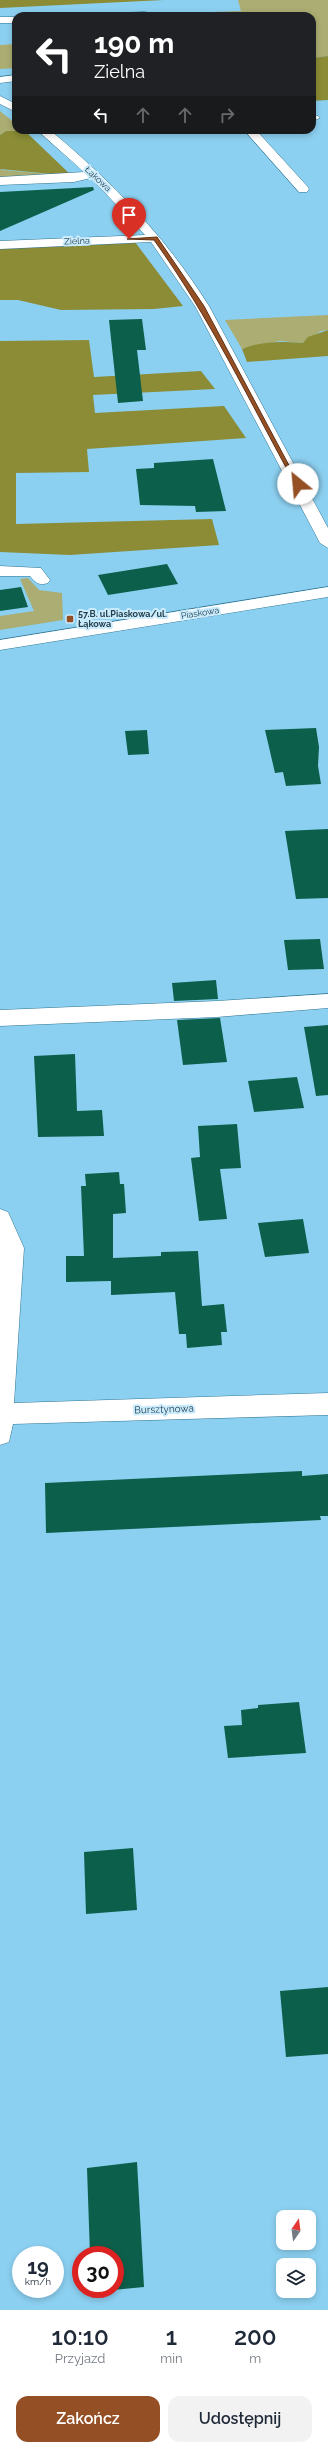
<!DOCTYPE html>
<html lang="pl">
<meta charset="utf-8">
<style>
:root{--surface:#fff;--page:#f2f2f3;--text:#1f2937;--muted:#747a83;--accent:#944f24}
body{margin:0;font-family:Raleway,sans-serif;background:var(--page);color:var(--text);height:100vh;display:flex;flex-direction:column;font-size:15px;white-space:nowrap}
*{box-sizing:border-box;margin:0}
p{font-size:13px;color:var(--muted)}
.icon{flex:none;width:22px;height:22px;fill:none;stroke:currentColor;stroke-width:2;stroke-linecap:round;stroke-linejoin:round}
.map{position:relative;height:2310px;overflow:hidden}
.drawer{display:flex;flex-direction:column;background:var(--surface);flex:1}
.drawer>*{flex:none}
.banner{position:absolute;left:12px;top:12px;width:304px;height:122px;border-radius:12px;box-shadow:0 2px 6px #0003;background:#202124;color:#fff;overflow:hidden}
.needle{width:26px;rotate:14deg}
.controls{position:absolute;left:276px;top:2210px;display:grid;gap:8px}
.controls a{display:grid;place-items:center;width:40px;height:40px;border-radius:8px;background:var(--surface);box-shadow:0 2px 6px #0003;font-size:20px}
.speed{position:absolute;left:12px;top:2246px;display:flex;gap:8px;font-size:20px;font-weight:700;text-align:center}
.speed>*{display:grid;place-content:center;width:52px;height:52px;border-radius:50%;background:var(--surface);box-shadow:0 2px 6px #0003;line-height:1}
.speed small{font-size:10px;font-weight:400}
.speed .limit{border:6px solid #d22;background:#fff;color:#111}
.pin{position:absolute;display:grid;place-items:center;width:34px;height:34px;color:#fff;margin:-41px -17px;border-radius:50% 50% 50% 0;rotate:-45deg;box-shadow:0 0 4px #0007}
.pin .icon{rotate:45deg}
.me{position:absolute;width:44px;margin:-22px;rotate:332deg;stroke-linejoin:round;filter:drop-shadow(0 0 3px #0008)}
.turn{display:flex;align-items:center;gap:14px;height:84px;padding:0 16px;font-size:18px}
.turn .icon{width:52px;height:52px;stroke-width:2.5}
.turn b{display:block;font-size:28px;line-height:34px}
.lanes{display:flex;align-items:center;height:38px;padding:0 16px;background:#0003;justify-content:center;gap:20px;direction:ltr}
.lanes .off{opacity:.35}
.eta{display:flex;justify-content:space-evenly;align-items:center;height:68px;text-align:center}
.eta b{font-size:24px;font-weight:600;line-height:28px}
.cta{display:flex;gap:8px;margin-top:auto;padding:8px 16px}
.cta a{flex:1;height:46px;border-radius:12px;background:var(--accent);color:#fff;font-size:16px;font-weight:600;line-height:46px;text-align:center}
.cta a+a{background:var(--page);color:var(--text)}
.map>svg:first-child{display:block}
.green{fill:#abad72}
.forest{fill:#8b8c35}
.building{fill:#0c5f4a}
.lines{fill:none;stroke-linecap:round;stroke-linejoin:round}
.minor-casing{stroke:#317593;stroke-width:1}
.minor{fill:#fff;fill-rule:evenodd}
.route{fill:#944f24;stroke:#603317}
.poi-dot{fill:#944f24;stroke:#cbecfd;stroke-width:1.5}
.labels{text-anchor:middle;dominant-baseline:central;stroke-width:4;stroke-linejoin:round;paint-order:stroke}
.far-street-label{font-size:9px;fill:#233f4d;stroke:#cbecfd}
.far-poi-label{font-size:9px;font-weight:bold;fill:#233f4d;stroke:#cbecfd;text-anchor:start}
.street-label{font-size:10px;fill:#233f4d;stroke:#cbecfd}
</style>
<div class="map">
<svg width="328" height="2310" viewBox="0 0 328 2310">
<rect width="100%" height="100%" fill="#8cd0f1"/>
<path class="green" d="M 238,0 L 328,0 L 328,56 L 312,58 L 312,16 L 157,16 L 157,14 L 241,11 Z
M 16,44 L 16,68 L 0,69 L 0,45 Z
M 0,111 L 16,124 L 16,130 L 25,131 L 6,131 L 0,135 Z
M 0,169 L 3,170 L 72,176 L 0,178 Z
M 328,315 L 328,330 L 321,331 L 303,343 L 280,341 L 242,349 L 225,320 Z
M 28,578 L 39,590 L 62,593 L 63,620 L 0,630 L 0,616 L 34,611 L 20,579 Z"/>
<path class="forest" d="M 0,0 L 164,0 L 0,8 Z
M 328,56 L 328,100 L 312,101 L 312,58 Z
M 6,131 L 25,131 L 72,176 L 0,169 L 0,135 Z
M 135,242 L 183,306 L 154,309 L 61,310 L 18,300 L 0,300 L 0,248 Z
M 328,330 L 328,356 L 247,362 L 242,349 C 261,341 282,341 303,343 L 308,337 Z
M 89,340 L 94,377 L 201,371 L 215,389 L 93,395 L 95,413 L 224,406 L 246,438 L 87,449 L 89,472 L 16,473 L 16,524 L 212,519 L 219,545 L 70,555 L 0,552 L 0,341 Z"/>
<path class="building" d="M 93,187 L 94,190 L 0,231 L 0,192 Z
M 142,319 L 146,350 L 137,350 L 143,401 L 118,403 L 109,320 Z
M 213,459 L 226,511 L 196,512 L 195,506 L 140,505 L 136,469 L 154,468 L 154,463 Z
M 167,564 L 178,584 L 108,595 L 98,575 Z
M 21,587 L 28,607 L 0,611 L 0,590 Z
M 316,728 L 319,747 L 318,766 L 321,784 L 286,786 L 283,772 L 275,773 L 265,730 Z
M 147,730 L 149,754 L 128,755 L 125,731 Z
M 328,829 L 328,898 L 296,899 L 285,831 Z
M 320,939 L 324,969 L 288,970 L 284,940 Z
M 216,980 L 218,999 L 174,1001 L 172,983 Z
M 220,1018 L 227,1062 L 183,1065 L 177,1020 Z
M 328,1025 L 328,1095 L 316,1096 L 304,1027 Z
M 75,1054 L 77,1111 L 102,1110 L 104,1136 L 38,1137 L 34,1056 Z
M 297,1077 L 304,1108 L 254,1112 L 248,1081 Z
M 237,1124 L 241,1168 L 220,1169 L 227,1219 L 199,1221 L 191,1158 L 200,1157 L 198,1126 Z
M 119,1172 L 120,1184 L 124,1184 L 126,1213 L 113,1214 L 113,1258 L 161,1256 L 161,1252 L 198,1251 L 202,1306 L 224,1304 L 227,1332 L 221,1332 L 222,1345 L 187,1348 L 186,1334 L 179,1334 L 175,1292 L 111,1295 L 111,1281 L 66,1282 L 66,1256 L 84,1256 L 81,1186 L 86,1186 L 85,1174 Z
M 303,1219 L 309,1253 L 265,1257 L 258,1223 Z
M 302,1471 L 302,1476 L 328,1474 L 328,1516 L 320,1516 L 321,1520 L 46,1533 L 45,1483 Z
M 299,1702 L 306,1753 L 228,1758 L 224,1726 L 242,1725 L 241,1710 L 258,1708 L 258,1705 Z
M 133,1848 L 137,1910 L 86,1914 L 84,1852 Z
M 328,1987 L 328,2054 L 286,2057 L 280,1991 Z
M 137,2162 L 144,2287 L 92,2292 L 92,2289 L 115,2289 L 115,2255 L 90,2255 L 87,2168 Z"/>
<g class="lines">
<defs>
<path id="minor" d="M 145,12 L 149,13 L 150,16 L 119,16 L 124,13 Z
M 0,17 L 16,17 L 16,23 L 0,23 Z
M 16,75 L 16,81 L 0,83 L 0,77 Z
M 0,96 L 16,104 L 16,112 L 0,104 Z
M 312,115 L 318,116 L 320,118 L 312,121 Z
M 37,130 L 50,130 C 113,183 165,236 209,306 L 328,528 L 328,548 L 320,543 L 195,306 L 151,242 L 0,249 L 0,241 L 145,235 L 91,178 L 74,182 L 0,185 L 0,177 L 84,172 Z
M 244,130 L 256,130 L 307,186 L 309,189 L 307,192 L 299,192 Z
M 0,566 L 41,568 L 50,580 L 48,583 C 39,586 36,583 30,576 L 0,576 Z
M 328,587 L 328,597 L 0,650 L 0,640 Z
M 328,994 L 328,1008 L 217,1017 L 0,1026 L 0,1010 L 217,1001 Z
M 0,1209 L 8,1212 L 24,1248 L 14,1403 L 328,1393 L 328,1415 L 13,1424 L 9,1442 L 0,1445 Z"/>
</defs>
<use href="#minor" class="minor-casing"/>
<use href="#minor" class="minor"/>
</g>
<path class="route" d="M 157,237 L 204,306 L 300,486 L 295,484 C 250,402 209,316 154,240 L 127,239 Z"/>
<rect class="poi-dot" x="66" y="615" width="8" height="8" rx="2"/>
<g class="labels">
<g class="far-street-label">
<text transform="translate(98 179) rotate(43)">Łąkowa</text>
<text transform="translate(77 241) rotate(-2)">Zielna</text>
<text transform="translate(200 613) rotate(-9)">Piaskowa</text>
</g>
<g class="far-poi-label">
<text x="78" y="614">57.B. ul.Piaskowa/ul.<tspan x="78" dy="10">Łąkowa</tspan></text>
</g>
<g class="street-label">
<text transform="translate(164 1409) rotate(-2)">Bursztynowa</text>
</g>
</g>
</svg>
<div class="controls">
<a><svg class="needle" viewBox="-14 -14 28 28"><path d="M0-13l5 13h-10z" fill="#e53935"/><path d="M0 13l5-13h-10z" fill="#747a83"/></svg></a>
<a><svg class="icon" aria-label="layers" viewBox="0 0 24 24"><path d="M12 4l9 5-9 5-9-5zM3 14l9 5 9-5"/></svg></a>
</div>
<div class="speed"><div>19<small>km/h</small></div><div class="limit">30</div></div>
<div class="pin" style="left:129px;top:239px;background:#d93025"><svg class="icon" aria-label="arrive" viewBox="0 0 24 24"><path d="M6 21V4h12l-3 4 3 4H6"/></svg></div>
<svg class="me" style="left:298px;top:484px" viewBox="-20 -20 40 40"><circle r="19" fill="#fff"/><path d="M0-13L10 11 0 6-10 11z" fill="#944f24"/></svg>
<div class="banner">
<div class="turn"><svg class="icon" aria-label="left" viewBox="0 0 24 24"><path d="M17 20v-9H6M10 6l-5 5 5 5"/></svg><div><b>190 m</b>Zielna</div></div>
<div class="lanes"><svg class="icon" aria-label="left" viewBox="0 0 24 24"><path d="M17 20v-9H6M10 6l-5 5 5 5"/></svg><svg class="icon off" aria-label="ahead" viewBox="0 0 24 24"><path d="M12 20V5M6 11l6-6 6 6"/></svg><svg class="icon off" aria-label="ahead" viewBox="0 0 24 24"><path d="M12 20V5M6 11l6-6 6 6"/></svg><svg class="icon off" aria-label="right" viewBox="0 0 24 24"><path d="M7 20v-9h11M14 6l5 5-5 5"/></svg></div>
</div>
</div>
<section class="drawer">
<div class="eta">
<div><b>10:10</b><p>Przyjazd</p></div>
<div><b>1</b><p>min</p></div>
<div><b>200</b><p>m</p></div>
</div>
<div class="cta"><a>Zakończ</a><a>Udostępnij</a></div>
</section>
